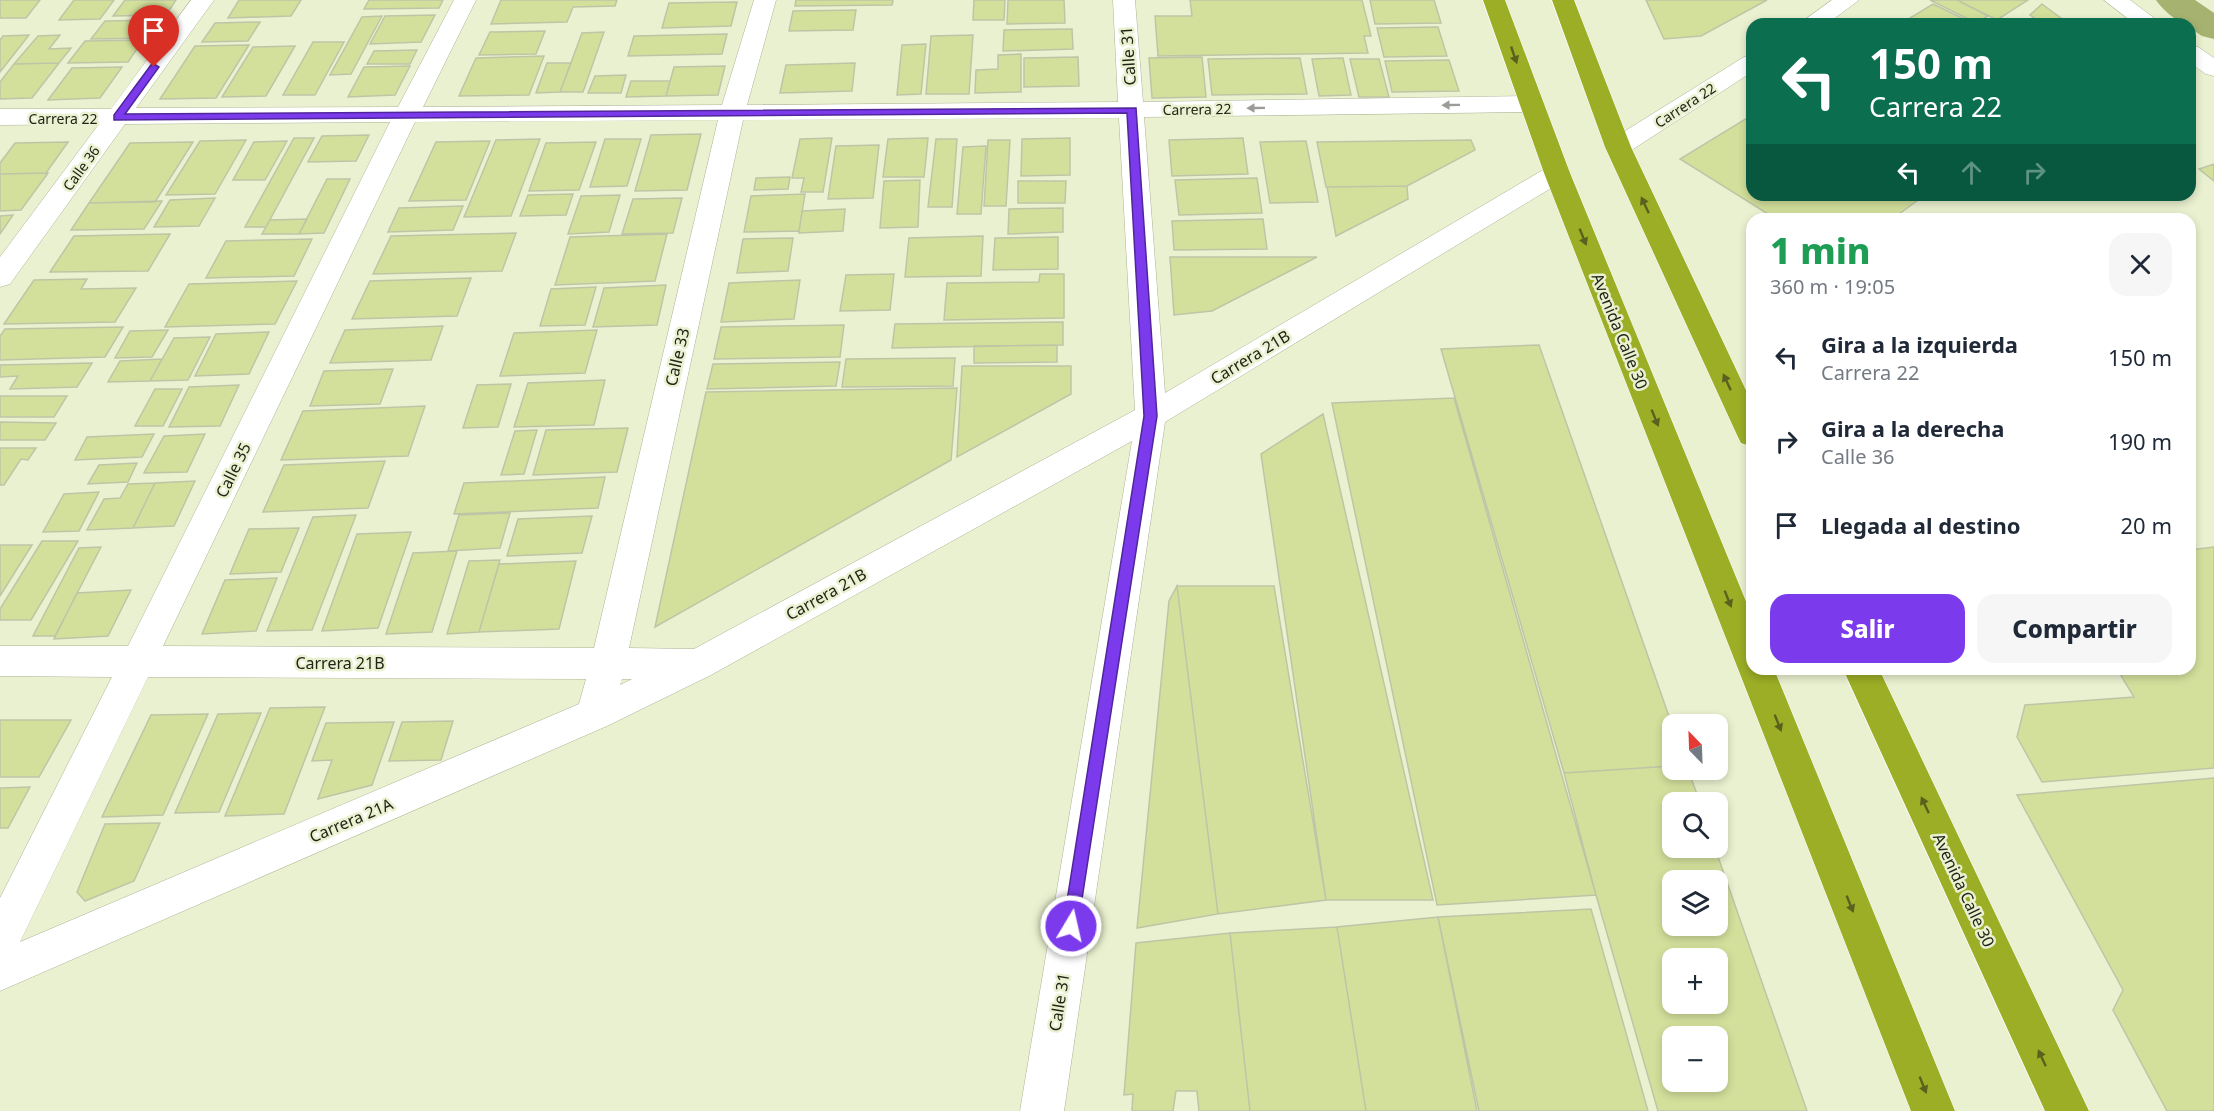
<!DOCTYPE html>
<html lang="es">
<meta charset="utf-8">
<style>
:root{--surface:#fff;--page:#f6f6f7;--text:#1f2937;--muted:#747a83;--accent:#7c3aed}
body{margin:0;font-family:"Noto Sans",sans-serif;background:var(--page);color:var(--text);height:100vh;display:flex;flex-direction:column;font-size:22px;white-space:nowrap}
*{box-sizing:border-box;margin:0}
p{font-size:20px;color:var(--muted)}
.icon{flex:none;width:33px;height:33px;fill:none;stroke:currentColor;stroke-width:2;stroke-linecap:round;stroke-linejoin:round}
.map{position:relative;flex:1;overflow:hidden}
.side{position:absolute;left:1746px;top:213px;width:450px;height:462px;display:flex;flex-direction:column;background:var(--surface);border-radius:18px;box-shadow:0 3px 9px #0003}
.side>*{flex:none}
.top-card{position:absolute;left:1746px;top:18px;width:450px;height:183px;border-radius:18px;box-shadow:0 3px 9px #0003;background:#0b6e4f;color:#fff;overflow:hidden}
.needle{width:39px;rotate:337deg}
.buttons{position:absolute;left:1662px;top:714px;display:grid;gap:12px}
.buttons a{display:grid;place-items:center;width:66px;height:66px;border-radius:12px;background:var(--surface);box-shadow:0 3px 9px #0003;font-size:30px}
.pin{position:absolute;display:grid;place-items:center;width:51px;height:51px;color:#fff;margin:-62px -26px;border-radius:50% 50% 50% 0;rotate:-45deg;box-shadow:0 0 6px #0007}
.pin .icon{rotate:45deg}
.me{position:absolute;width:66px;margin:-33px;rotate:9deg;stroke-linejoin:round;filter:drop-shadow(0 0 4px #0008)}
.turn{display:flex;align-items:center;gap:21px;height:126px;padding:0 24px;font-size:27px}
.turn .icon{width:78px;height:78px;stroke-width:2.5}
.turn b{display:block;font-size:42px;line-height:51px}
.lanes{display:flex;align-items:center;height:57px;padding:0 24px;background:#0003;justify-content:center;gap:30px;direction:ltr}
.lanes .off{opacity:.35}
.round{display:grid;place-items:center;flex:none;width:63px;height:63px;border-radius:18px;background:var(--page)}
.head{display:flex;align-items:center;justify-content:space-between;height:102px;padding:0 24px}
h1{font-size:36px;font-weight:800;line-height:45px;color:#1e9e55}
.cta{display:flex;gap:12px;margin-top:auto;padding:12px 24px}
.cta a{flex:1;height:69px;border-radius:18px;background:var(--accent);color:#fff;font-size:24px;font-weight:800;line-height:69px;text-align:center}
.cta a+a{background:var(--page);color:var(--text)}
ul{padding:0;list-style:none}
li{display:flex;align-items:center;gap:18px;height:84px;padding:0 24px}
li div{flex:1}
li b{display:block;font-size:22px}
li em{font-style:normal}
.map>svg:first-child{display:block}
.lines{fill:none;stroke-linecap:round;stroke-linejoin:round}
.canal{fill:#a6b270;fill-rule:evenodd}
.building{fill:#d3e09c;stroke:#bec5a6;stroke-width:1.5;fill-rule:evenodd}
.minor-casing{stroke:#acb394;stroke-width:1}
.highway-casing{stroke:#fff;stroke-width:1}
.minor{fill:#fff;fill-rule:evenodd}
.highway{fill:#9cad26;fill-rule:evenodd}
.oneway{fill:#58621e}
.oneway2{fill:#9b9c97}
.route{fill:#7c3aed;stroke:#51269a;stroke-width:1.5}
.labels{text-anchor:middle;dominant-baseline:central;stroke-width:5;stroke-linejoin:round;paint-order:stroke}
.far-street-label{font-size:14px;fill:#212418;stroke:#eaf1d0}
.street-label{font-size:16px;fill:#212418;stroke:#eaf1d0}
</style>
<div class="map">
<svg width="2214" height="1111" viewBox="0 0 2214 1111">
<rect width="100%" height="100%" fill="#eaf1d0"/>
<g class="lines">
<path class="canal" d="M 2156,0 L 2195,0 L 2214,13 L 2214,39 L 2202,36 L 2190,28 L 2190,24 C 2178,24 2163,10 2156,0 Z"/>
</g>
<path class="building" d="M 0,0 L 40,0 L 26,18 L 0,18 Z
M 74,0 L 114,0 L 100,19 L 59,20 Z
M 125,0 L 176,0 L 166,15 L 113,16 Z
M 239,0 L 301,0 L 291,16 L 228,18 Z
M 369,0 L 443,0 L 439,8 L 364,9 Z
M 501,0 L 617,0 L 615,6 L 573,7 L 567,22 L 491,24 Z
M 796,0 L 893,0 L 892,5 L 795,6 Z
M 974,0 L 1005,0 L 1004,20 L 973,20 Z
M 1008,0 L 1064,0 L 1065,23 L 1007,24 Z
M 1190,0 L 1362,0 L 1371,36 L 1364,36 L 1368,53 L 1158,56 L 1155,16 L 1192,16 Z
M 1370,0 L 1434,0 L 1441,23 L 1375,24 Z
M 1646,0 L 1767,0 L 1701,36 L 1664,39 Z
M 1930,0 L 1957,0 L 1988,16 L 1976,23 Z
M 1957,0 L 2028,0 L 1997,20 Z
M 737,2 L 731,26 L 662,28 L 669,3 Z
M 1933,4 L 1974,24 L 1900,24 Z
M 2042,4 L 2069,24 L 2042,24 L 2030,15 Z
M 856,10 L 853,30 L 789,31 L 793,11 Z
M 435,15 L 421,42 L 370,44 L 385,16 Z
M 382,16 L 351,74 L 330,75 L 362,17 Z
M 162,20 L 150,38 L 91,39 L 105,21 Z
M 260,22 L 248,41 L 202,42 L 215,23 Z
M 1438,27 L 1447,56 L 1384,57 L 1377,28 Z
M 1072,29 L 1073,49 L 1003,51 L 1004,30 Z
M 545,31 L 536,54 L 479,55 L 490,32 Z
M 604,32 L 583,92 L 560,92 L 582,33 Z
M 727,34 L 722,54 L 628,56 L 634,36 Z
M 29,35 L 0,72 L 0,40 L 3,36 Z
M 60,35 L 49,49 L 71,48 L 59,63 L 14,64 L 38,36 Z
M 973,35 L 969,94 L 926,94 L 931,36 Z
M 143,40 L 128,62 L 68,63 L 85,41 Z
M 313,42 L 344,42 L 315,95 L 283,95 Z
M 926,44 L 921,94 L 897,95 L 902,45 Z
M 249,45 L 216,98 L 160,99 L 195,46 Z
M 295,46 L 266,96 L 222,97 L 253,47 Z
M 417,50 L 410,64 L 367,64 L 374,51 Z
M 1021,54 L 1021,92 L 975,93 L 976,70 L 998,69 L 998,55 Z
M 544,56 L 529,95 L 459,96 L 476,58 Z
M 1078,57 L 1079,86 L 1024,87 L 1024,58 Z
M 1202,57 L 1206,97 L 1152,98 L 1149,58 Z
M 1300,58 L 1307,94 L 1212,95 L 1208,59 Z
M 1343,58 L 1351,95 L 1319,96 L 1312,59 Z
M 1350,59 L 1379,59 L 1389,97 L 1359,97 Z
M 1449,60 L 1459,91 L 1392,92 L 1385,61 Z
M 59,63 L 32,98 L 0,99 L 0,82 L 14,64 Z
M 547,63 L 571,63 L 560,92 L 536,93 Z
M 855,63 L 852,91 L 780,93 L 786,65 Z
M 410,66 L 395,95 L 348,97 L 364,67 Z
M 725,66 L 718,95 L 666,96 L 674,67 Z
M 122,67 L 100,98 L 48,100 L 72,68 Z
M 626,75 L 621,93 L 588,93 L 595,76 Z
M 631,81 L 670,81 L 666,96 L 626,97 Z
M 1752,115 L 1752,195 L 1925,195 L 1892,219 L 1776,219 L 1680,159 Z
M 701,134 L 687,190 L 635,191 L 651,135 Z
M 369,135 L 356,161 L 308,162 L 322,136 Z
M 294,138 L 314,138 L 266,227 L 245,227 Z
M 832,138 L 823,192 L 801,192 L 804,178 L 792,178 L 800,139 Z
M 928,138 L 924,177 L 883,177 L 888,139 Z
M 1070,138 L 1070,175 L 1021,176 L 1022,139 Z
M 1243,138 L 1248,174 L 1172,176 L 1169,140 Z
M 540,139 L 511,216 L 464,217 L 496,140 Z
M 605,139 L 641,139 L 627,186 L 590,187 Z
M 936,139 L 957,139 L 952,207 L 928,207 Z
M 246,140 L 215,194 L 166,195 L 200,141 Z
M 988,140 L 1010,140 L 1006,206 L 984,206 Z
M 1471,140 L 1475,150 L 1407,186 L 1326,187 L 1317,142 Z
M 287,141 L 265,180 L 233,180 L 254,142 Z
M 490,141 L 466,200 L 409,201 L 436,142 Z
M 1306,141 L 1318,202 L 1270,203 L 1260,142 Z
M 68,142 L 46,173 L 0,174 L 0,163 L 15,143 Z
M 193,142 L 155,202 L 89,203 L 130,143 Z
M 596,142 L 579,190 L 529,191 L 546,143 Z
M 879,145 L 873,198 L 828,199 L 836,146 Z
M 986,146 L 981,214 L 957,214 L 963,147 Z
M 2214,164 L 2214,181 L 2199,169 Z
M 48,173 L 21,210 L 0,211 L 0,174 Z
M 790,177 L 788,189 L 754,190 L 756,178 Z
M 1257,178 L 1262,213 L 1179,215 L 1175,180 Z
M 327,179 L 350,179 L 324,233 L 299,234 Z
M 920,180 L 918,227 L 880,228 L 884,181 Z
M 1018,181 L 1066,181 L 1065,203 L 1018,203 Z
M 1407,186 L 1408,199 L 1336,236 L 1327,187 Z
M 573,194 L 566,215 L 520,216 L 528,195 Z
M 805,194 L 799,231 L 744,232 L 751,196 Z
M 620,195 L 609,232 L 568,234 L 581,196 Z
M 215,198 L 199,226 L 154,227 L 170,200 Z
M 682,198 L 673,233 L 622,234 L 633,199 Z
M 162,201 L 144,229 L 71,230 L 89,203 Z
M 463,206 L 453,230 L 388,232 L 399,208 Z
M 1063,208 L 1063,232 L 1008,234 L 1009,209 Z
M 845,209 L 843,231 L 799,233 L 802,211 Z
M 13,215 L 0,234 L 0,216 Z
M 307,219 L 299,234 L 262,234 L 270,220 Z
M 1263,219 L 1267,249 L 1174,250 L 1172,221 Z
M 516,233 L 502,271 L 373,274 L 391,236 Z
M 170,234 L 148,271 L 50,272 L 74,236 Z
M 667,234 L 655,281 L 555,285 L 570,237 Z
M 983,236 L 981,276 L 905,277 L 909,238 Z
M 1058,237 L 1058,269 L 993,270 L 995,238 Z
M 793,238 L 788,271 L 737,273 L 743,239 Z
M 312,239 L 294,276 L 206,278 L 226,241 Z
M 1170,257 L 1317,257 L 1212,311 L 1174,315 Z
M 894,274 L 890,310 L 840,311 L 846,275 Z
M 1040,274 L 1064,274 L 1064,318 L 944,320 L 947,283 L 1039,282 Z
M 471,278 L 457,316 L 352,319 L 370,281 Z
M 87,279 L 81,289 L 136,288 L 115,322 L 4,324 L 34,280 Z
M 800,280 L 794,319 L 721,322 L 729,283 Z
M 297,281 L 275,324 L 165,327 L 189,284 Z
M 666,285 L 657,325 L 593,327 L 604,288 Z
M 596,287 L 585,325 L 540,326 L 551,289 Z
M 1063,322 L 1063,345 L 892,348 L 895,324 Z
M 844,325 L 840,357 L 714,359 L 721,327 Z
M 443,326 L 431,360 L 330,363 L 345,330 Z
M 123,327 L 105,357 L 0,360 L 0,336 L 5,329 Z
M 168,330 L 152,357 L 115,358 L 130,331 Z
M 597,330 L 585,373 L 500,376 L 514,333 Z
M 269,332 L 249,374 L 195,376 L 216,334 Z
M 210,337 L 188,380 L 150,381 L 174,338 Z
M 1057,345 L 1057,362 L 974,363 L 974,346 Z
M 1539,345 L 1672,725 L 1672,766 L 1564,773 L 1441,349 Z
M 955,358 L 953,386 L 842,387 L 846,359 Z
M 162,359 L 150,381 L 108,382 L 120,361 Z
M 840,362 L 836,386 L 707,389 L 713,364 Z
M 92,363 L 77,387 L 10,389 L 18,376 L 0,377 L 0,365 Z
M 962,366 L 1071,366 L 1071,394 L 957,457 Z
M 393,369 L 380,404 L 310,406 L 324,371 Z
M 605,380 L 594,425 L 514,427 L 528,383 Z
M 511,384 L 498,427 L 463,428 L 477,385 Z
M 239,385 L 220,426 L 169,427 L 189,387 Z
M 957,388 L 951,460 L 655,627 L 706,392 Z
M 155,389 L 182,389 L 163,426 L 135,426 Z
M 0,396 L 67,396 L 54,417 L 0,417 Z
M 1454,398 L 1596,895 L 1437,905 L 1332,403 Z
M 425,406 L 408,456 L 281,460 L 303,411 Z
M 1323,414 L 1433,900 L 1326,900 L 1261,454 Z
M 0,422 L 56,423 L 45,440 L 0,440 Z
M 628,428 L 617,472 L 533,475 L 546,430 Z
M 537,430 L 524,474 L 501,475 L 515,431 Z
M 154,434 L 142,457 L 75,460 L 87,437 Z
M 205,434 L 187,472 L 144,473 L 164,436 Z
M 0,448 L 36,448 L 28,460 L 21,459 L 4,485 L 0,485 Z
M 385,461 L 368,508 L 263,512 L 284,465 Z
M 137,463 L 128,482 L 88,484 L 99,465 Z
M 605,477 L 598,508 L 454,514 L 464,483 Z
M 195,481 L 174,526 L 133,528 L 155,483 Z
M 155,483 L 133,528 L 87,530 L 104,499 L 120,498 L 128,484 Z
M 99,492 L 79,531 L 43,532 L 64,494 Z
M 510,513 L 500,548 L 448,551 L 459,515 Z
M 356,515 L 312,630 L 267,631 L 313,517 Z
M 592,516 L 582,553 L 507,556 L 518,519 Z
M 299,528 L 281,572 L 230,574 L 249,529 Z
M 411,532 L 378,628 L 322,631 L 357,534 Z
M 42,541 L 78,541 L 31,620 L 0,620 L 0,609 Z
M 0,545 L 32,545 L 0,596 Z
M 101,547 L 55,636 L 33,636 L 79,548 Z
M 2214,547 L 2214,768 L 2042,782 L 2017,737 L 2025,705 L 2134,697 L 2117,669 L 2190,669 L 2190,550 Z
M 457,551 L 432,632 L 386,634 L 413,553 Z
M 500,560 L 479,632 L 447,634 L 469,561 Z
M 576,561 L 559,629 L 479,632 L 499,564 Z
M 277,578 L 256,631 L 202,634 L 225,580 Z
M 1177,586 L 1218,914 L 1137,928 L 1169,601 Z
M 1177,586 L 1274,586 L 1326,900 L 1218,914 Z
M 131,590 L 108,636 L 54,639 L 77,593 Z
M 325,707 L 284,814 L 225,816 L 270,708 Z
M 261,713 L 219,812 L 175,813 L 218,714 Z
M 208,714 L 163,815 L 102,817 L 151,715 Z
M 0,720 L 71,720 L 39,777 L 0,777 Z
M 453,721 L 441,760 L 389,761 L 402,722 Z
M 394,722 L 372,785 L 318,799 L 332,760 L 312,761 L 326,723 Z
M 1672,766 L 1672,770 L 1688,770 L 1700,802 L 1672,802 L 1672,848 L 1715,848 L 1807,1111 L 1658,1111 L 1596,895 L 1564,773 ZM 1672,880 L 1718,880 L 1718,926 L 1672,926 ZM 1672,958 L 1718,958 L 1718,1004 L 1672,1004 ZM 1672,1036 L 1718,1036 L 1718,1082 L 1672,1082 Z
M 2214,778 L 2214,1111 L 2167,1111 L 2113,1010 L 2123,990 L 2017,795 Z
M 30,787 L 8,828 L 0,828 L 0,788 Z
M 160,823 L 134,881 L 85,901 L 77,892 L 105,824 Z
M 1591,909 L 1648,1111 L 1479,1111 L 1438,917 Z
M 1438,917 L 1477,1111 L 1366,1111 L 1337,927 Z
M 1337,927 L 1366,1111 L 1250,1111 L 1230,933 Z
M 1230,933 L 1250,1111 L 1199,1111 L 1197,1091 L 1176,1091 L 1173,1111 L 1132,1111 L 1133,1094 L 1124,1095 L 1136,943 Z"/>
<g class="lines">
<defs>
<path id="minor" d="M 191,0 L 214,0 L 136,108 L 398,107 L 454,0 L 476,0 L 423,107 L 722,105 L 754,0 L 776,0 L 747,105 L 1118,102 L 1113,0 L 1135,0 L 1143,102 L 1531,96 L 1540,99 L 1543,104 L 1540,109 L 1531,112 L 1144,117 L 1165,393 L 1548,167 L 1557,165 L 1566,167 L 1570,173 L 1566,179 L 1165,422 L 1064,1111 L 1020,1111 L 1132,441 L 711,675 L 607,726 L 0,991 L 0,898 L 112,677 L 0,676 L 0,646 L 128,646 L 390,122 L 125,124 L 10,284 L 0,287 L 0,257 L 99,124 L 0,125 L 0,109 L 111,109 ZM 1119,118 L 1135,410 L 694,649 L 629,648 L 743,120 ZM 718,120 L 594,648 L 163,646 L 415,122 ZM 148,677 L 586,679 L 579,704 L 20,942 ZM 622,679 L 632,679 L 620,685 Z
M 1832,0 L 1859,0 L 1827,24 L 1799,24 Z
M 2104,0 L 2130,0 L 2162,24 L 2135,24 Z
M 2190,45 L 2198,47 L 2214,58 L 2214,76 L 2206,74 L 2190,63 Z
M 1752,55 L 1752,72 L 1627,153 L 1618,155 L 1609,153 L 1605,147 L 1609,141 L 1744,57 Z"/>
<path id="highway" d="M 1483,0 L 1505,0 L 1570,173 L 1752,616 L 1752,669 L 1774,669 L 1955,1111 L 1911,1111 L 1544,173 Z
M 1552,0 L 1574,0 L 1631,147 L 1752,403 L 1752,447 L 1741,443 L 1737,435 L 1605,147 Z
M 1843,669 L 1879,669 L 2089,1111 L 2045,1111 Z"/>
</defs>
<use href="#minor" class="minor-casing"/>
<use href="#highway" class="highway-casing"/>
<use href="#minor" class="minor"/>
<use href="#highway" class="highway"/>
</g>
<defs><path id="oneway-solid" d="M-6-.8H1V-3.2L6.5 0L1 3.2V.8H-6Z" transform="scale(1.5)"/></defs>
<g class="oneway">
<use href="#oneway-solid" transform="translate(1514 55) rotate(71)"/>
<use href="#oneway-solid" transform="translate(1645 205) rotate(-115)"/>
<use href="#oneway-solid" transform="translate(1583 237) rotate(68)"/>
<use href="#oneway-solid" transform="translate(1727 382) rotate(-115)"/>
<use href="#oneway-solid" transform="translate(1655 418) rotate(68)"/>
<use href="#oneway-solid" transform="translate(1728 599) rotate(68)"/>
<use href="#oneway-solid" transform="translate(1778 723) rotate(68)"/>
<use href="#oneway-solid" transform="translate(1925 805) rotate(-115)"/>
<use href="#oneway-solid" transform="translate(1850 904) rotate(68)"/>
<use href="#oneway-solid" transform="translate(2042 1058) rotate(-115)"/>
<use href="#oneway-solid" transform="translate(1923 1085) rotate(68)"/>
</g>
<g class="oneway2">
<use href="#oneway-solid" transform="translate(1451 105) rotate(179)"/>
<use href="#oneway-solid" transform="translate(1256 108) rotate(179)"/>
</g>
<path class="route" d="M 154,64 L 159,67 L 125,114 L 1136,108 L 1157,416 L 1077,931 L 1071,934 L 1065,931 L 1063,926 L 1144,416 L 1127,113 L 114,120 L 114,115 L 151,65 Z"/>
<g class="labels">
<g class="far-street-label">
<text transform="translate(1685 105) rotate(-33)">Carrera 22</text>
<text transform="translate(1197 109) rotate(-1)">Carrera 22</text>
<text x="63" y="118">Carrera 22</text>
<text transform="translate(81 168) rotate(-54)">Calle 36</text>
</g>
<g class="street-label">
<text transform="translate(1128 56) rotate(-94)">Calle 31</text>
<text transform="translate(1620 331) rotate(68)">Avenida Calle 30</text>
<text transform="translate(677 357) rotate(-77)">Calle 33</text>
<text transform="translate(1250 357) rotate(-31)">Carrera 21B</text>
<text transform="translate(233 470) rotate(-64)">Calle 35</text>
<text transform="translate(826 594) rotate(-29)">Carrera 21B</text>
<text x="340" y="663">Carrera 21B</text>
<text transform="translate(351 820) rotate(-23)">Carrera 21A</text>
<text transform="translate(1964 890) rotate(65)">Avenida Calle 30</text>
<text transform="translate(1059 1002) rotate(-81)">Calle 31</text>
</g>
</g>
</svg>
<div class="buttons">
<a><svg class="needle" viewBox="-14 -14 28 28"><path d="M0-13l5 13h-10z" fill="#e53935"/><path d="M0 13l5-13h-10z" fill="#747a83"/></svg></a>
<a><svg class="icon" aria-label="search" viewBox="0 0 24 24"><circle cx="10" cy="10" r="6"/><path d="M15 15l6 6"/></svg></a>
<a><svg class="icon" aria-label="layers" viewBox="0 0 24 24"><path d="M12 4l9 5-9 5-9-5zM3 14l9 5 9-5"/></svg></a>
<a>+</a>
<a>−</a>
</div>
<div class="pin" style="left:154px;top:67px;background:#d93025"><svg class="icon" aria-label="arrive" viewBox="0 0 24 24"><path d="M6 21V4h12l-3 4 3 4H6"/></svg></div>
<svg class="me" style="left:1071px;top:926px" viewBox="-20 -20 40 40"><circle r="17" fill="#7c3aed" stroke="#fff" stroke-width="3"/><path d="M0-11L8 9 0 5-8 9z" fill="#fff"/></svg>
<div class="top-card">
<div class="turn"><svg class="icon" aria-label="left" viewBox="0 0 24 24"><path d="M17 20v-9H6M10 6l-5 5 5 5"/></svg><div><b>150 m</b>Carrera 22</div></div>
<div class="lanes"><svg class="icon" aria-label="left" viewBox="0 0 24 24"><path d="M17 20v-9H6M10 6l-5 5 5 5"/></svg><svg class="icon off" aria-label="ahead" viewBox="0 0 24 24"><path d="M12 20V5M6 11l6-6 6 6"/></svg><svg class="icon off" aria-label="right" viewBox="0 0 24 24"><path d="M7 20v-9h11M14 6l5 5-5 5"/></svg></div>
</div>
<section class="side">
<div class="head"><div><h1>1 min</h1><p>360 m · 19:05</p></div><a class="round"><svg class="icon" aria-label="close" viewBox="0 0 24 24"><path d="M6 6l12 12M18 6L6 18"/></svg></a></div>
<ul>
<li><svg class="icon" aria-label="left" viewBox="0 0 24 24"><path d="M17 20v-9H6M10 6l-5 5 5 5"/></svg><div><b>Gira a la izquierda</b><p>Carrera 22</p></div><em>150 m</em></li>
<li><svg class="icon" aria-label="right" viewBox="0 0 24 24"><path d="M7 20v-9h11M14 6l5 5-5 5"/></svg><div><b>Gira a la derecha</b><p>Calle 36</p></div><em>190 m</em></li>
<li><svg class="icon" aria-label="arrive" viewBox="0 0 24 24"><path d="M6 21V4h12l-3 4 3 4H6"/></svg><div><b>Llegada al destino</b></div><em>20 m</em></li>
</ul>
<div class="cta"><a>Salir</a><a>Compartir</a></div>
</section>
</div>
